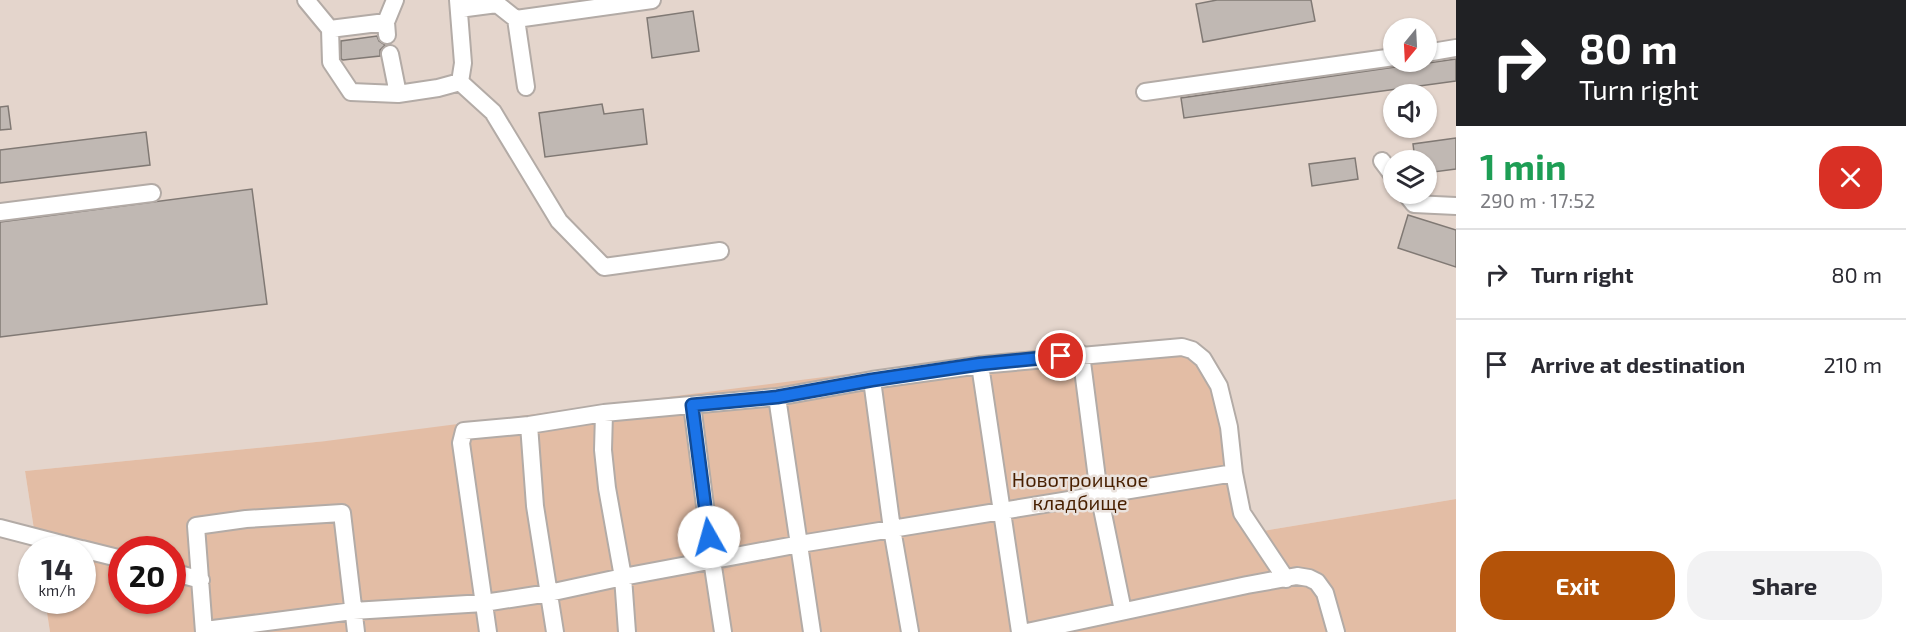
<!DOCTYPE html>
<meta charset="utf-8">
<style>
:root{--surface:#fff;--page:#f2f2f3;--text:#2b2b33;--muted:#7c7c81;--line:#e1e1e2;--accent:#b45309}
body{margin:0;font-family:"Exo 2",sans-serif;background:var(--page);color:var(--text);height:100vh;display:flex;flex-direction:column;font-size:22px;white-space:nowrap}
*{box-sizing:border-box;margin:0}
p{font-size:20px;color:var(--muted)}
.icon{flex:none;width:33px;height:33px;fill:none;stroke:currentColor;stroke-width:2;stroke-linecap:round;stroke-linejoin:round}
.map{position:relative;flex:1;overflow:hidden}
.panel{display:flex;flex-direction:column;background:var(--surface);width:450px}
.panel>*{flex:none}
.hud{background:#202124;color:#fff;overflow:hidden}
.needle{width:39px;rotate:198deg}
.fabs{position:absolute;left:1383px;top:18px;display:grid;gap:12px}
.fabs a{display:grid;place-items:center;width:54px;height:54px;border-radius:50%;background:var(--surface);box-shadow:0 2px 4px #0004;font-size:30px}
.speed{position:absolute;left:18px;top:536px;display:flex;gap:12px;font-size:30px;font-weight:700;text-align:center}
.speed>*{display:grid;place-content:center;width:78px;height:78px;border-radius:50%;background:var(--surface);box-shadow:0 2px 4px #0004;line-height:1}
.speed small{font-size:15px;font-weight:400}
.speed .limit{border:9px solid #d22;background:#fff;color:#111}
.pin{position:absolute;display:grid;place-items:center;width:51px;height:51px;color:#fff;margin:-26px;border:3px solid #fff;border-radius:50%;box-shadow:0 2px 6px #0007}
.me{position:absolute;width:66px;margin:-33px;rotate:353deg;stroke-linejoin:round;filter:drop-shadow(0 0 4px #0008)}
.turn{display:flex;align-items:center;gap:21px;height:126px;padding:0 24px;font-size:27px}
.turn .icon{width:78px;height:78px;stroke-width:2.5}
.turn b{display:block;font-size:42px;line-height:51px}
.round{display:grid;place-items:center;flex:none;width:63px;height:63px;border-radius:24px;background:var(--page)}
.head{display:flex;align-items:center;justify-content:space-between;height:102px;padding:0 24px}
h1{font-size:36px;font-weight:700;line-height:45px;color:#1e9e55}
.action{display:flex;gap:12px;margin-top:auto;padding:12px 24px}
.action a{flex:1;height:69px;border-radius:24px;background:var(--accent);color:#fff;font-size:24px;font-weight:700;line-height:69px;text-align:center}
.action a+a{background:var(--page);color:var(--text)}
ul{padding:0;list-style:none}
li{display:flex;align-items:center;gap:18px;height:90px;padding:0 24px;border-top:2px solid var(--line)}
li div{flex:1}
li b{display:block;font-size:22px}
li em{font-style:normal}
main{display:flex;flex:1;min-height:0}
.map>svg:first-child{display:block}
.built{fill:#e4d5cc;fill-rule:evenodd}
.green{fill:#e3bda5;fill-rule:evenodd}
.building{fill:#c0b8b3;stroke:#807974;stroke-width:1.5}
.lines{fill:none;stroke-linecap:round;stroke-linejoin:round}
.minor-casing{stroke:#b3aba6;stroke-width:20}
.minor{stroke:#fff;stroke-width:16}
.route-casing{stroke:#114b97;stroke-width:15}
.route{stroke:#1a73e8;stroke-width:10}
.labels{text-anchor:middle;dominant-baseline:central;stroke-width:5;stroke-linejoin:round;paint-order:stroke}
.park-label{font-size:20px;fill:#481f00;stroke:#eae2dd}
</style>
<main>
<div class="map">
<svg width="1456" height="632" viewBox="0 0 1456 632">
<rect width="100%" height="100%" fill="#eae2dd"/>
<path class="built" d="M 0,0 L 1456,0 L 1456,499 L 1251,533 L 326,441 L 25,471 L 37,549 L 32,549 L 32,600 L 45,600 L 50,632 L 0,632 ZM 1394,28 L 1426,28 L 1426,62 L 1394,62 ZM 1394,94 L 1426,94 L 1426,128 L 1394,128 ZM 1394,160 L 1426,160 L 1426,194 L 1394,194 Z"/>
<path class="green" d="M 1187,339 L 1219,394 L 1251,533 L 1456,499 L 1456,632 L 50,632 L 45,600 L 82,600 L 82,549 L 37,549 L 25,471 L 326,441 L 972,358 ZM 122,549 L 172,549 L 172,600 L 122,600 Z"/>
<path class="building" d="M 1217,0 L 1311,0 L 1315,21 L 1203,42 L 1196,4 Z
M 693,11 L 699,51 L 652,58 L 647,18 Z
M 377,36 L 379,41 L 385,45 L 380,50 L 380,56 L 343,60 L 341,59 L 341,41 Z
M 1456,59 L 1456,81 L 1184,118 L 1181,98 L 1395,67 L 1403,62 L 1428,63 Z
M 602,104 L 604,114 L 643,109 L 647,144 L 545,157 L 539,113 Z
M 8,106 L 11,129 L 0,130 L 0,107 Z
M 146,132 L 150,165 L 0,183 L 0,150 Z
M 1456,138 L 1456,169 L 1426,173 L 1426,160 L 1415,160 L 1413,144 Z
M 1355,158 L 1358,179 L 1312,186 L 1309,164 Z
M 252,189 L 267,304 L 0,337 L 0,222 Z
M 1408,215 L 1456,230 L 1456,267 L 1398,248 Z"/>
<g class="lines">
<defs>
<path id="minor" d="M 306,0 L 330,29 L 331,62 L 351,92 L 398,94 L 390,54
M 458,0 L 463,63 L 460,82
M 459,9 L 497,4 L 516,19 L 526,87
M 516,19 L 652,0
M 330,29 L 386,22
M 387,35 L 386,22 L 395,0
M 1426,53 L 1456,48
M 460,82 L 493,112 L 559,221 L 604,267 L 720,251
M 1145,92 L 1394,57
M 398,94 L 438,88 L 460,82
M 1382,161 L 1394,177
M 1406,194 L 1414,204 L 1456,206
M 0,212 L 152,193
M 1081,354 L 1099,494 L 1123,611
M 980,365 L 1020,632
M 872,380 L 892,529 L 910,632
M 777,397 L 812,632
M 692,405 L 712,560 L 723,632
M 604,413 L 603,450 L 607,488 L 623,577 L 627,632
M 529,425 L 535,506 L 555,632
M 0,528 L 81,549
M 82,549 L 122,559
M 172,572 L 201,580
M 205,630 L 353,611 L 484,603 L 549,593 L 623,577 L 800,544 L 1234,473
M 204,632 L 196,526 L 246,519 L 342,513 L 356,632
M 488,632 L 461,443 L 464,431 L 529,425 L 604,413 L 777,397 L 872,380 L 980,365 L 1182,347 L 1192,350 L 1203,359 L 1219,386 L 1229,427 L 1234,473 L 1242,513 L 1286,579
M 1027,632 L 1247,585 L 1297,576 L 1309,578 L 1317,582 L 1325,593 L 1336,632"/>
</defs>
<use href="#minor" class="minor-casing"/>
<use href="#minor" class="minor"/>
</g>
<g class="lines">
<defs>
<path id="route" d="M 709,537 L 692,405 L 777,397 L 872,380 L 980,364 L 1061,356"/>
</defs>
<use href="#route" class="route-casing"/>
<use href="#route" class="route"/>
</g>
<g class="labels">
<g class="park-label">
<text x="1080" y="479">Новотроицкое<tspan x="1080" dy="23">кладбище</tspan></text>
</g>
</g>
</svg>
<div class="fabs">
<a><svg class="needle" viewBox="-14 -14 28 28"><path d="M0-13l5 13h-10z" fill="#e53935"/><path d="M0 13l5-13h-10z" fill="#7c7c81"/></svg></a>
<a><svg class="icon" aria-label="sound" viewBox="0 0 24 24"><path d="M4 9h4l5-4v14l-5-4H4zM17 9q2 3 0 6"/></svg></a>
<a><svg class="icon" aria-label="layers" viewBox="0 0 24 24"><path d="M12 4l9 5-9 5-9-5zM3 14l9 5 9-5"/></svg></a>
</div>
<div class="speed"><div>14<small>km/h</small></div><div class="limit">20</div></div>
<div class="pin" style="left:1061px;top:356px;background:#d93025"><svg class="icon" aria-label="arrive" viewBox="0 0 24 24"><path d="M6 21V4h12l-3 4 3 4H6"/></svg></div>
<svg class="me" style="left:709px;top:537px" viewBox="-20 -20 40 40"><circle r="19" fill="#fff"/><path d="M0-13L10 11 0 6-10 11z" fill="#1a73e8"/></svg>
</div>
<section class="panel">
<div class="hud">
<div class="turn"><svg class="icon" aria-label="right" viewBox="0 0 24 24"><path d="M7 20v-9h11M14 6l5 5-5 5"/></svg><div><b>80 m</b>Turn right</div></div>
</div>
<div class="head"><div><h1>1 min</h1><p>290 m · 17:52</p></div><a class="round" style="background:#d93025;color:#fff"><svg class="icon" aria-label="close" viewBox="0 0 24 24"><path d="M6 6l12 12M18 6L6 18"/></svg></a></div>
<ul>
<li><svg class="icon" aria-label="right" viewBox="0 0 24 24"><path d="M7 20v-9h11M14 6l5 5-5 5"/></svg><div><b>Turn right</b></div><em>80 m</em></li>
<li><svg class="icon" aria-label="arrive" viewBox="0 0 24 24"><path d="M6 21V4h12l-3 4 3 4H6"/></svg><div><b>Arrive at destination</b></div><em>210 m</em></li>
</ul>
<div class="action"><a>Exit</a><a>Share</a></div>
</section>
</main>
